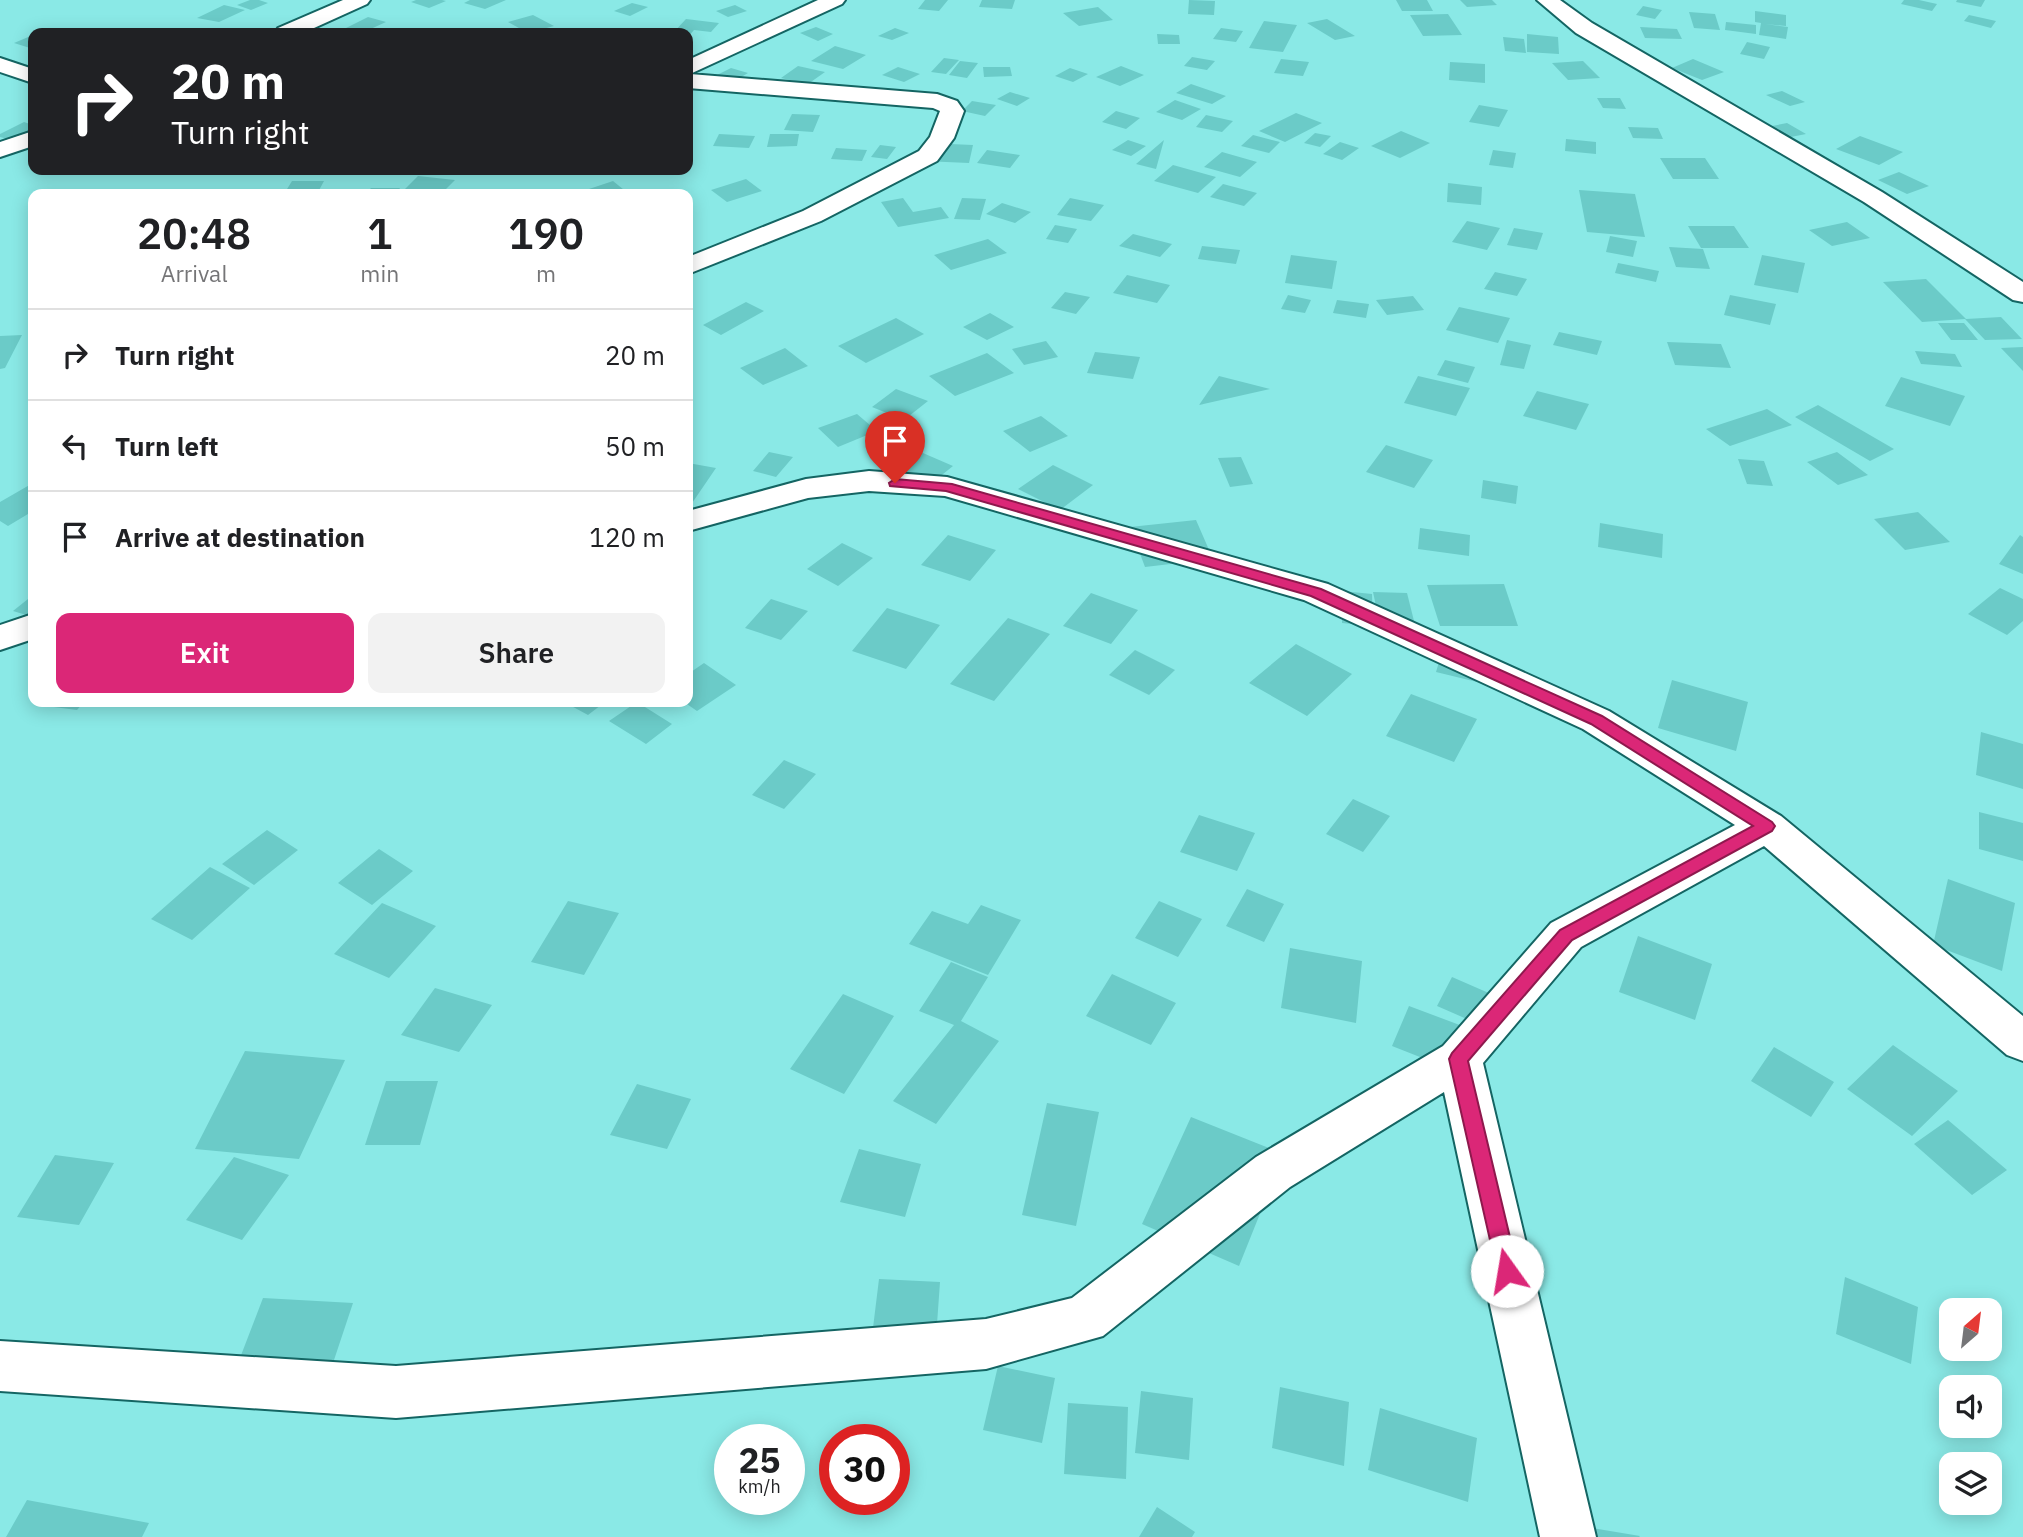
<!DOCTYPE html>
<style>
:root{--surface:#fff;--page:#f2f2f2;--text:#202124;--muted:#757577;--line:#e0e0e0;--accent:#db2777}
body{margin:0;font-family:"IBM Plex Sans",sans-serif;background:var(--page);color:var(--text);height:100vh;display:flex;flex-direction:column;font-size:26px;white-space:nowrap}
*{box-sizing:border-box;margin:0}
p{font-size:23px;color:var(--muted)}
.icon{flex:none;width:38px;height:38px;fill:none;stroke:currentColor;stroke-width:2;stroke-linecap:round;stroke-linejoin:round}
.map{position:relative;flex:1;overflow:hidden}
.drawer{position:absolute;left:28px;top:189px;width:665px;height:518px;display:flex;flex-direction:column;background:var(--surface);border-radius:14px;box-shadow:0 4px 18px #0003}
.drawer>*{flex:none}
.guide{position:absolute;left:28px;top:28px;width:665px;height:147px;border-radius:14px;box-shadow:0 4px 18px #0003;background:#202124;color:#fff;overflow:hidden}
.needle{width:46px;rotate:28deg}
.fabs{position:absolute;left:1939px;top:1298px;display:grid;gap:14px}
.fabs a{display:grid;place-items:center;width:63px;height:63px;border-radius:14px;background:var(--surface);box-shadow:0 4px 18px #0003;font-size:35px}
.speed{position:absolute;left:714px;top:1424px;display:flex;gap:14px;font-size:35px;font-weight:700;text-align:center}
.speed>*{display:grid;place-content:center;width:91px;height:91px;border-radius:50%;background:var(--surface);box-shadow:0 4px 18px #0003;line-height:1}
.speed small{font-size:18px;font-weight:400}
.speed .limit{border:10px solid #d22;background:#fff;color:#111}
.pin{position:absolute;display:grid;place-items:center;width:60px;height:60px;color:#fff;margin:-72px -30px;border-radius:50% 50% 50% 0;rotate:-45deg;box-shadow:0 0 7px #0007}
.pin .icon{rotate:45deg}
.me{position:absolute;width:77px;margin:-38px;rotate:347deg;stroke-linejoin:round;filter:drop-shadow(0 0 5px #0008)}
.turn{display:flex;align-items:center;gap:24px;height:147px;padding:0 28px;font-size:32px}
.turn .icon{width:91px;height:91px;stroke-width:2.5}
.turn b{display:block;font-size:49px;line-height:60px}
.eta{display:flex;justify-content:space-evenly;align-items:center;height:119px;text-align:center}
.eta b{font-size:42px;font-weight:600;line-height:49px}
.primary-button{display:flex;gap:14px;margin-top:auto;padding:14px 28px}
.primary-button a{flex:1;height:80px;border-radius:14px;background:var(--accent);color:#fff;font-size:28px;font-weight:600;line-height:80px;text-align:center}
.primary-button a+a{background:var(--page);color:var(--text)}
ul{padding:0;list-style:none}
li{display:flex;align-items:center;gap:21px;height:91px;padding:0 28px;border-top:2px solid var(--line)}
li div{flex:1}
li b{display:block;font-size:26px}
li em{font-style:normal}
.map>svg:first-child{display:block}
.building{fill:#6bcbc8}
.lines{fill:none;stroke-linecap:round;stroke-linejoin:round}
.street-casing{stroke:#146563;stroke-width:4}
.street{fill:#fff;fill-rule:evenodd}
.route{fill:#db2777;stroke:#8e194d;stroke-width:2}
</style>
<div class="map">
<svg width="2023" height="1537" viewBox="0 0 2023 1537">
<rect width="100%" height="100%" fill="#8ae9e6"/>
<path class="building" d="M 250,0 L 259,0 L 268,3 L 251,10 L 237,5 Z
M 416,0 L 442,0 L 446,1 L 429,8 L 411,2 Z
M 470,0 L 506,0 L 485,9 L 464,3 Z
M 925,0 L 948,0 L 939,11 L 918,9 Z
M 982,0 L 1015,0 L 1012,9 L 979,7 Z
M 1189,0 L 1215,1 L 1214,15 L 1188,14 Z
M 1396,0 L 1427,0 L 1433,11 L 1402,11 Z
M 1460,0 L 1492,0 L 1497,5 L 1467,7 Z
M 1904,0 L 1919,0 L 1937,4 L 1932,11 L 1901,4 Z
M 1957,0 L 1985,0 L 1981,7 L 1956,2 Z
M 632,3 L 648,7 L 630,16 L 614,11 Z
M 224,5 L 245,10 L 219,22 L 197,18 Z
M 735,5 L 747,11 L 728,17 L 716,11 Z
M 1643,6 L 1662,10 L 1655,19 L 1636,15 Z
M 1098,7 L 1113,20 L 1079,26 L 1063,13 Z
M 1755,11 L 1786,15 L 1786,26 L 1765,24 L 1788,27 L 1786,39 L 1759,35 L 1761,23 L 1755,22 Z
M 1689,12 L 1715,14 L 1720,30 L 1694,28 Z
M 1448,14 L 1462,35 L 1423,36 L 1410,15 Z
M 533,15 L 554,26 L 528,33 L 508,22 Z
M 1969,15 L 1996,21 L 1991,28 L 1964,21 Z
M 368,17 L 386,22 L 364,32 L 346,28 Z
M 686,19 L 719,23 L 711,32 L 694,30 L 688,37 L 688,33 L 673,33 Z
M 1327,19 L 1355,36 L 1335,40 L 1307,23 Z
M 1264,21 L 1297,25 L 1283,52 L 1249,48 Z
M 1726,22 L 1756,25 L 1756,34 L 1725,30 Z
M 816,27 L 833,34 L 818,41 L 800,33 Z
M 1640,27 L 1677,29 L 1682,39 L 1645,38 Z
M 895,28 L 909,33 L 892,40 L 878,36 Z
M 1221,28 L 1243,31 L 1236,42 L 1213,39 Z
M 1157,34 L 1179,35 L 1180,44 L 1158,44 Z
M 1527,34 L 1558,37 L 1559,54 L 1527,52 Z
M 33,35 L 33,46 L 30,48 L 14,43 Z
M 1503,37 L 1524,39 L 1526,53 L 1505,51 Z
M 1747,42 L 1770,47 L 1764,59 L 1740,54 Z
M 835,46 L 866,55 L 843,69 L 811,61 Z
M 1192,57 L 1215,61 L 1207,70 L 1184,66 Z
M 944,58 L 959,60 L 946,74 L 931,72 Z
M 1281,59 L 1309,62 L 1303,76 L 1274,73 Z
M 1693,59 L 1724,72 L 1702,80 L 1672,68 Z
M 960,61 L 978,63 L 967,78 L 949,75 Z
M 1583,61 L 1600,78 L 1568,80 L 1552,63 Z
M 1450,62 L 1485,64 L 1485,83 L 1449,80 Z
M 798,66 L 825,72 L 808,84 L 781,78 Z
M 1121,66 L 1144,75 L 1120,86 L 1096,77 Z
M 898,67 L 920,74 L 904,82 L 882,75 Z
M 983,67 L 1010,67 L 1012,76 L 984,77 Z
M 731,68 L 748,73 L 731,83 L 713,77 Z
M 1070,68 L 1088,74 L 1073,82 L 1055,76 Z
M 1191,84 L 1226,96 L 1212,104 L 1176,93 Z
M 1782,91 L 1805,102 L 1790,106 L 1766,95 Z
M 1010,92 L 1030,98 L 1017,106 L 997,99 Z
M 1597,98 L 1620,98 L 1626,109 L 1603,108 Z
M 1175,100 L 1201,109 L 1182,120 L 1156,112 Z
M 972,101 L 996,105 L 985,116 L 962,111 Z
M 1479,105 L 1508,110 L 1499,127 L 1469,122 Z
M 1116,111 L 1140,118 L 1126,129 L 1102,122 Z
M 1296,113 L 1322,123 L 1285,142 L 1259,131 Z
M 792,114 L 820,115 L 813,132 L 784,130 Z
M 1206,115 L 1233,121 L 1222,132 L 1196,127 Z
M 24,122 L 33,125 L 33,130 L 11,140 L 0,137 L 0,134 Z
M 1787,123 L 1806,134 L 1776,140 L 1757,129 Z
M 1628,127 L 1658,128 L 1663,139 L 1633,138 Z
M 1401,131 L 1430,143 L 1400,158 L 1371,146 Z
M 1315,133 L 1331,136 L 1320,147 L 1304,143 Z
M 719,134 L 755,136 L 749,148 L 713,146 Z
M 770,134 L 799,134 L 797,146 L 767,147 Z
M 1253,135 L 1280,142 L 1269,153 L 1241,146 Z
M 1860,136 L 1903,152 L 1879,165 L 1836,149 Z
M 1566,139 L 1596,142 L 1596,154 L 1565,151 Z
M 1128,140 L 1146,146 L 1131,156 L 1112,150 Z
M 1164,140 L 1156,169 L 1136,164 Z
M 1340,142 L 1359,148 L 1342,160 L 1323,154 Z
M 927,143 L 973,145 L 969,163 L 923,161 Z
M 880,145 L 896,147 L 887,159 L 871,157 Z
M 836,148 L 867,150 L 862,161 L 831,159 Z
M 987,150 L 1020,155 L 1010,168 L 977,163 Z
M 1493,150 L 1516,153 L 1513,168 L 1489,165 Z
M 1222,152 L 1257,162 L 1240,177 L 1204,167 Z
M 1660,158 L 1705,158 L 1719,179 L 1673,179 Z
M 1173,165 L 1216,177 L 1198,193 L 1154,181 Z
M 1899,172 L 1929,186 L 1907,194 L 1878,180 Z
M 418,176 L 455,180 L 441,194 L 401,193 Z
M 746,179 L 762,191 L 727,202 L 711,190 Z
M 292,181 L 324,181 L 317,194 L 284,194 Z
M 613,181 L 629,194 L 574,194 Z
M 1448,183 L 1482,187 L 1481,205 L 1447,202 Z
M 1223,184 L 1257,193 L 1244,206 L 1210,197 Z
M 371,188 L 400,188 L 396,194 L 366,194 Z
M 1579,190 L 1635,194 L 1645,237 L 1587,232 Z
M 903,198 L 913,212 L 941,207 L 949,218 L 898,227 L 881,202 Z
M 962,198 L 986,199 L 980,220 L 954,219 Z
M 1070,198 L 1104,205 L 1091,221 L 1057,215 Z
M 1002,203 L 1031,212 L 1015,223 L 986,214 Z
M 1467,221 L 1500,228 L 1487,250 L 1452,242 Z
M 1847,222 L 1870,238 L 1832,246 L 1809,230 Z
M 1055,225 L 1077,229 L 1068,243 L 1046,239 Z
M 1688,226 L 1734,226 L 1749,248 L 1701,248 Z
M 1514,228 L 1543,233 L 1537,250 L 1507,245 Z
M 1133,234 L 1172,244 L 1160,257 L 1119,246 Z
M 1610,236 L 1637,241 L 1633,257 L 1606,252 Z
M 988,239 L 1007,253 L 951,270 L 934,255 Z
M 1202,246 L 1240,250 L 1236,264 L 1198,259 Z
M 1669,247 L 1703,249 L 1710,269 L 1676,267 Z
M 1291,255 L 1337,261 L 1332,289 L 1285,283 Z
M 1762,255 L 1805,263 L 1798,293 L 1754,285 Z
M 1618,263 L 1659,271 L 1656,282 L 1615,273 Z
M 1495,272 L 1527,279 L 1517,296 L 1484,289 Z
M 1127,275 L 1170,285 L 1157,303 L 1113,293 Z
M 1926,279 L 1966,319 L 2001,317 L 2022,339 L 1985,340 L 1965,319 L 1922,322 L 1883,282 Z
M 1065,292 L 1090,297 L 1076,314 L 1051,308 Z
M 1288,295 L 1311,300 L 1305,313 L 1281,309 Z
M 1730,295 L 1776,304 L 1770,325 L 1724,315 Z
M 1413,296 L 1424,310 L 1387,315 L 1376,300 Z
M 1337,300 L 1369,304 L 1366,318 L 1333,313 Z
M 746,302 L 764,311 L 721,335 L 703,325 Z
M 1459,307 L 1510,318 L 1498,343 L 1446,330 Z
M 990,313 L 1014,327 L 987,340 L 963,327 Z
M 896,318 L 924,334 L 866,363 L 838,346 Z
M 1938,323 L 1964,323 L 1978,340 L 1951,340 Z
M 1559,332 L 1602,341 L 1597,355 L 1553,345 Z
M 22,335 L 5,368 L 0,369 L 0,336 Z
M 1507,340 L 1531,345 L 1524,369 L 1500,365 Z
M 1046,341 L 1058,357 L 1024,365 L 1012,349 Z
M 1667,342 L 1721,344 L 1731,368 L 1675,365 Z
M 2023,347 L 2023,371 L 2001,348 Z
M 785,348 L 808,366 L 763,385 L 740,368 Z
M 1915,351 L 1955,354 L 1962,367 L 1921,364 Z
M 1095,352 L 1140,357 L 1133,379 L 1087,373 Z
M 987,353 L 1014,373 L 955,396 L 929,376 Z
M 1445,360 L 1475,367 L 1468,383 L 1437,375 Z
M 1219,376 L 1270,389 L 1199,405 Z
M 1418,376 L 1470,388 L 1456,416 L 1404,403 Z
M 1901,377 L 1965,396 L 1950,426 L 1885,406 Z
M 896,389 L 928,401 L 904,420 L 872,407 Z
M 1537,391 L 1589,404 L 1576,430 L 1523,416 Z
M 1818,405 L 1894,449 L 1870,461 L 1795,417 Z
M 1767,409 L 1792,425 L 1730,446 L 1706,429 Z
M 857,414 L 877,431 L 838,447 L 818,428 Z
M 1041,416 L 1068,436 L 1030,452 L 1003,431 Z
M 1386,445 L 1433,460 L 1414,488 L 1366,472 Z
M 916,450 L 953,466 L 927,487 L 890,470 Z
M 769,452 L 793,457 L 776,477 L 753,471 Z
M 1837,452 L 1868,475 L 1838,485 L 1807,462 Z
M 1241,457 L 1253,484 L 1230,487 L 1218,458 Z
M 1738,459 L 1764,461 L 1773,486 L 1747,484 Z
M 688,463 L 716,468 L 688,509 Z
M 1053,465 L 1093,485 L 1060,510 L 1018,489 Z
M 1483,480 L 1518,486 L 1516,504 L 1481,498 Z
M 33,483 L 33,511 L 8,526 L 0,521 L 0,502 Z
M 1918,512 L 1950,542 L 1905,550 L 1874,519 Z
M 1196,520 L 1213,559 L 1145,567 L 1130,527 Z
M 1600,523 L 1663,534 L 1662,558 L 1598,547 Z
M 1420,528 L 1470,535 L 1469,556 L 1418,549 Z
M 948,535 L 996,550 L 970,581 L 921,565 Z
M 2020,535 L 2023,537 L 2023,574 L 1999,564 Z
M 842,543 L 873,558 L 838,586 L 807,569 Z
M 1504,584 L 1518,626 L 1440,626 L 1427,585 Z
M 2000,588 L 2023,599 L 2023,621 L 2007,635 L 1968,614 Z
M 1342,591 L 1372,594 L 1373,626 L 1342,623 Z
M 1373,592 L 1407,593 L 1415,625 L 1380,625 Z
M 1091,593 L 1138,610 L 1111,644 L 1063,626 Z
M 33,595 L 33,617 L 13,611 Z
M 771,599 L 808,611 L 781,640 L 745,628 Z
M 887,608 L 940,625 L 906,669 L 852,651 Z
M 1008,618 L 1050,634 L 994,701 L 950,684 Z
M 1296,644 L 1352,674 L 1307,716 L 1249,683 Z
M 1135,650 L 1175,670 L 1149,695 L 1109,675 Z
M 1442,652 L 1510,690 L 1436,672 Z
M 704,663 L 736,685 L 697,711 L 684,702 L 688,702 L 688,674 Z
M 1672,680 L 1748,702 L 1736,751 L 1658,728 Z
M 1411,694 L 1477,719 L 1454,762 L 1386,736 Z
M 49,702 L 84,702 L 77,710 L 46,706 Z
M 564,702 L 605,702 L 588,715 Z
M 637,702 L 672,724 L 646,744 L 609,721 Z
M 1981,732 L 2023,744 L 2023,789 L 1976,775 Z
M 784,760 L 816,774 L 784,809 L 752,795 Z
M 1353,799 L 1390,816 L 1363,852 L 1326,834 Z
M 1979,812 L 2023,823 L 2023,861 L 1979,849 Z
M 1199,815 L 1255,833 L 1237,871 L 1180,852 Z
M 267,830 L 298,850 L 254,885 L 222,864 Z
M 379,849 L 413,871 L 372,905 L 338,883 Z
M 210,867 L 250,888 L 192,940 L 151,919 Z
M 1948,879 L 2015,903 L 2002,971 L 1933,945 Z
M 1247,889 L 1284,904 L 1264,942 L 1226,926 Z
M 568,901 L 619,913 L 584,975 L 531,962 Z
M 1159,901 L 1202,919 L 1178,957 L 1135,938 Z
M 382,903 L 436,926 L 389,978 L 334,954 Z
M 981,905 L 1021,920 L 988,975 L 909,944 L 932,911 L 968,924 Z
M 1638,936 L 1712,964 L 1695,1020 L 1619,992 Z
M 1290,948 L 1362,961 L 1356,1023 L 1281,1008 Z
M 951,962 L 988,977 L 961,1021 L 999,1041 L 936,1124 L 893,1101 L 954,1025 L 919,1011 Z
M 1112,974 L 1176,1003 L 1151,1045 L 1086,1016 Z
M 1452,977 L 1491,994 L 1476,1023 L 1437,1006 Z
M 435,988 L 492,1005 L 459,1052 L 401,1035 Z
M 843,994 L 894,1016 L 844,1094 L 790,1069 Z
M 1409,1006 L 1473,1030 L 1458,1072 L 1392,1046 Z
M 1893,1045 L 1958,1091 L 1912,1136 L 1847,1089 Z
M 1774,1047 L 1834,1082 L 1811,1117 L 1751,1081 Z
M 245,1051 L 345,1060 L 299,1159 L 195,1149 Z
M 386,1081 L 438,1081 L 420,1145 L 365,1145 Z
M 637,1084 L 691,1099 L 667,1149 L 610,1135 Z
M 1047,1103 L 1099,1112 L 1076,1226 L 1022,1215 Z
M 1191,1117 L 1284,1154 L 1239,1266 L 1142,1224 Z
M 1948,1120 L 2007,1170 L 1972,1195 L 1914,1144 Z
M 859,1149 L 921,1164 L 905,1217 L 840,1202 Z
M 55,1155 L 114,1163 L 79,1225 L 17,1217 Z
M 234,1157 L 289,1175 L 242,1240 L 186,1220 Z
M 1845,1277 L 1918,1307 L 1911,1364 L 1836,1334 Z
M 879,1279 L 940,1282 L 936,1338 L 872,1336 Z
M 263,1298 L 353,1303 L 320,1402 L 225,1397 Z
M 998,1366 L 1055,1378 L 1042,1443 L 983,1430 Z
M 1280,1387 L 1349,1402 L 1344,1466 L 1272,1448 Z
M 1141,1391 L 1193,1398 L 1189,1460 L 1135,1453 Z
M 1068,1403 L 1128,1407 L 1126,1479 L 1064,1474 Z
M 1380,1408 L 1477,1438 L 1468,1502 L 1368,1470 Z
M 27,1500 L 149,1523 L 142,1537 L 6,1537 Z
M 1157,1507 L 1195,1532 L 1192,1537 L 1139,1537 Z
M 1562,1523 L 1640,1536 L 1639,1537 L 1563,1537 Z"/>
<g class="lines">
<defs>
<path id="street" d="M 343,0 L 370,0 L 367,4 L 303,33 L 275,33 L 278,28 Z
M 818,0 L 845,0 L 842,4 L 690,74 L 937,94 L 957,101 L 964,111 L 954,138 L 937,161 L 821,221 L 688,274 L 688,257 L 803,211 L 919,151 L 930,137 L 940,111 L 933,108 L 688,88 L 688,60 Z
M 1537,0 L 1560,0 L 1592,23 L 1882,192 L 2023,282 L 2023,302 L 2013,300 L 1864,202 L 1576,33 Z
M 0,58 L 33,69 L 33,83 L 0,72 Z
M 33,131 L 33,146 L 0,157 L 0,142 Z
M 869,471 L 947,477 L 1328,584 L 1609,711 L 1781,816 L 2023,1016 L 2023,1061 L 2007,1055 L 1764,846 L 1581,947 L 1483,1063 L 1596,1537 L 1540,1537 L 1444,1092 L 1290,1187 L 1103,1336 L 986,1369 L 396,1418 L 0,1391 L 0,1341 L 396,1366 L 986,1319 L 1072,1298 L 1256,1157 L 1443,1046 L 1551,923 L 1735,825 L 1583,729 L 1304,600 L 945,496 L 869,491 L 808,498 L 688,531 L 688,511 L 806,479 Z
M 33,614 L 33,639 L 0,650 L 0,625 Z"/>
</defs>
<use href="#street" class="street-casing"/>
<use href="#street" class="street"/>
</g>
<path class="route" d="M 895,479 L 952,484 L 1321,589 L 1602,716 L 1772,822 L 1775,826 L 1772,831 L 1572,940 L 1468,1061 L 1518,1271 L 1515,1278 L 1507,1281 L 1500,1278 L 1497,1271 L 1449,1059 L 1452,1053 L 1560,930 L 1753,826 L 1591,724 L 1311,596 L 946,491 L 890,486 L 889,483 Z"/>
</svg>
<div class="fabs">
<a><svg class="needle" viewBox="-14 -14 28 28"><path d="M0-13l5 13h-10z" fill="#e53935"/><path d="M0 13l5-13h-10z" fill="#757577"/></svg></a>
<a><svg class="icon" aria-label="sound" viewBox="0 0 24 24"><path d="M4 9h4l5-4v14l-5-4H4zM17 9q2 3 0 6"/></svg></a>
<a><svg class="icon" aria-label="layers" viewBox="0 0 24 24"><path d="M12 4l9 5-9 5-9-5zM3 14l9 5 9-5"/></svg></a>
</div>
<div class="speed"><div>25<small>km/h</small></div><div class="limit">30</div></div>
<div class="pin" style="left:895px;top:483px;background:#d93025"><svg class="icon" aria-label="arrive" viewBox="0 0 24 24"><path d="M6 21V4h12l-3 4 3 4H6"/></svg></div>
<svg class="me" style="left:1507px;top:1271px" viewBox="-20 -20 40 40"><circle r="19" fill="#fff"/><path d="M0-13L10 11 0 6-10 11z" fill="#db2777"/></svg>
<div class="guide">
<div class="turn"><svg class="icon" aria-label="right" viewBox="0 0 24 24"><path d="M7 20v-9h11M14 6l5 5-5 5"/></svg><div><b>20 m</b>Turn right</div></div>
</div>
<section class="drawer">
<div class="eta">
<div><b>20:48</b><p>Arrival</p></div>
<div><b>1</b><p>min</p></div>
<div><b>190</b><p>m</p></div>
</div>
<ul>
<li><svg class="icon" aria-label="right" viewBox="0 0 24 24"><path d="M7 20v-9h11M14 6l5 5-5 5"/></svg><div><b>Turn right</b></div><em>20 m</em></li>
<li><svg class="icon" aria-label="left" viewBox="0 0 24 24"><path d="M17 20v-9H6M10 6l-5 5 5 5"/></svg><div><b>Turn left</b></div><em>50 m</em></li>
<li><svg class="icon" aria-label="arrive" viewBox="0 0 24 24"><path d="M6 21V4h12l-3 4 3 4H6"/></svg><div><b>Arrive at destination</b></div><em>120 m</em></li>
</ul>
<div class="primary-button"><a>Exit</a><a>Share</a></div>
</section>
</div>
